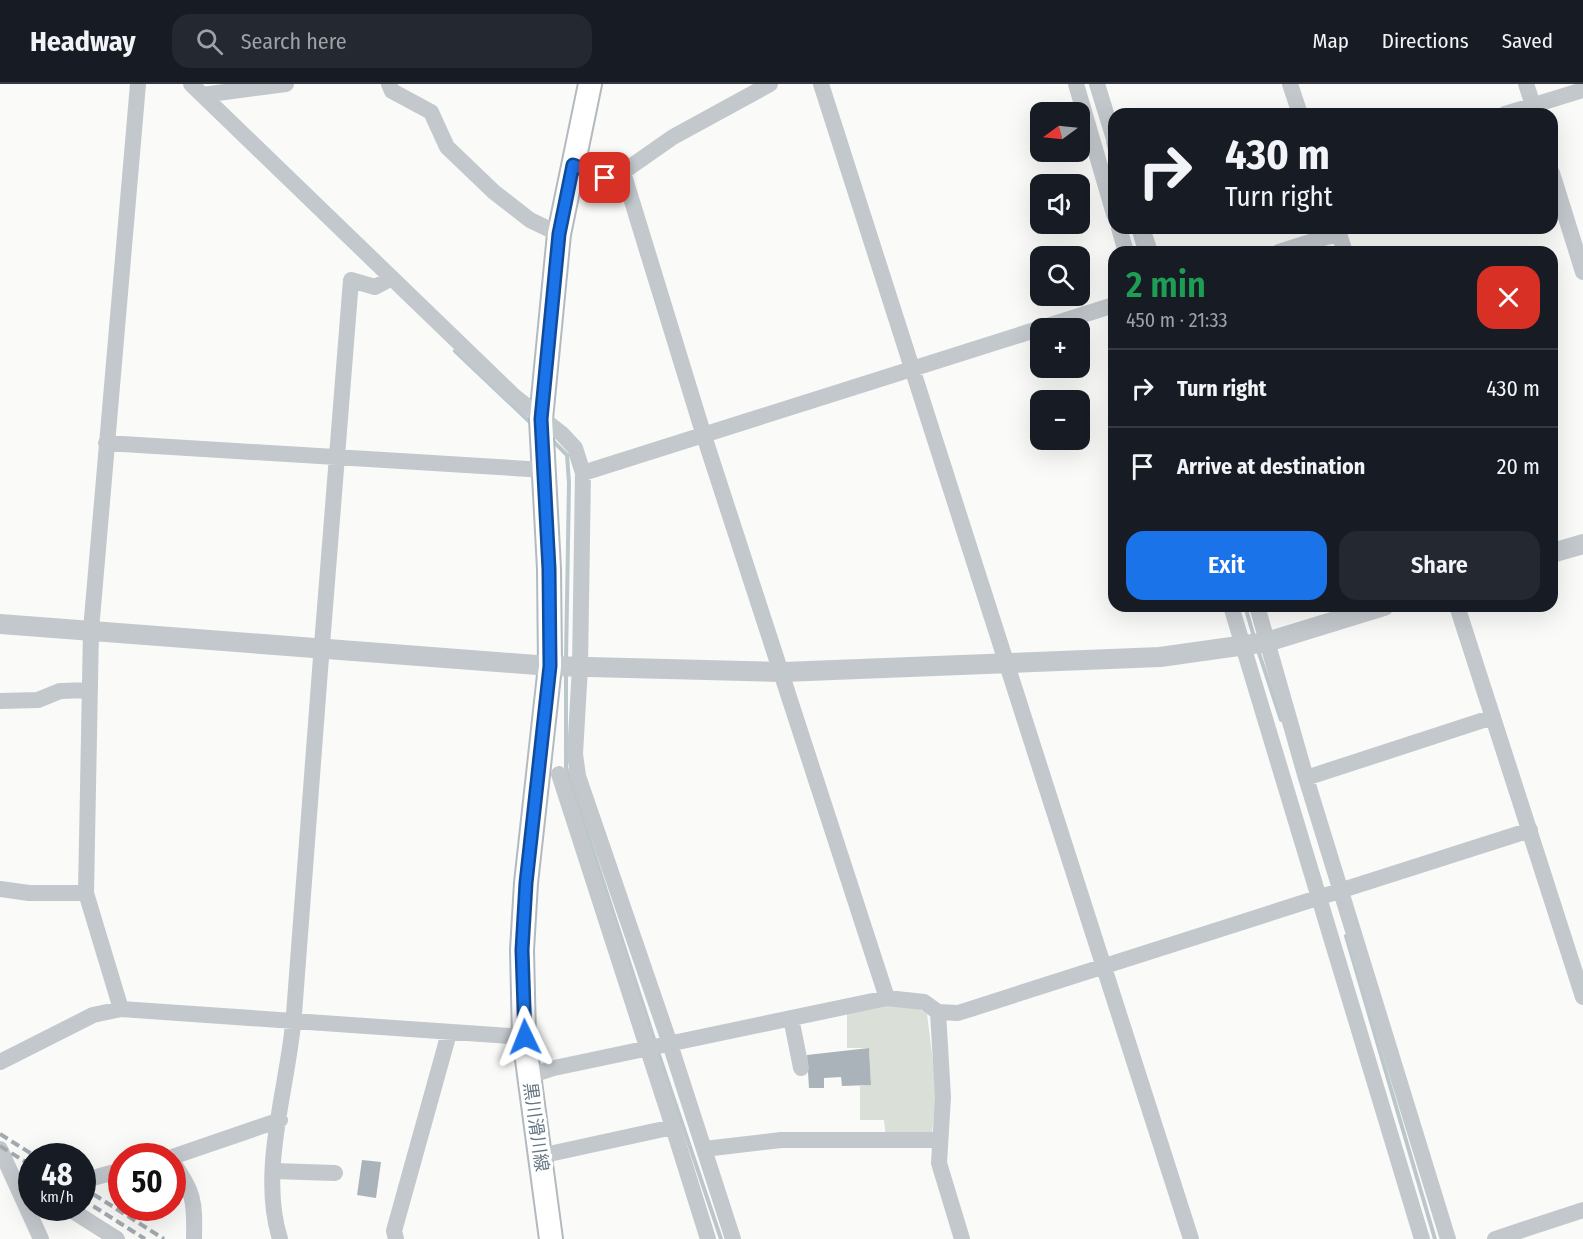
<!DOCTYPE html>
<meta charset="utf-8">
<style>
:root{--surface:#171b24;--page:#242831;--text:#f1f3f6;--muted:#9ea1a6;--line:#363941;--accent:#1a73e8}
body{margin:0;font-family:"Fira Sans Condensed","Noto Sans JP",sans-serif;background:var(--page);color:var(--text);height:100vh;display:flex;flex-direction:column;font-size:22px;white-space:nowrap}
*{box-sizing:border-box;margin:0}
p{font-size:20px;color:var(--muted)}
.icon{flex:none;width:33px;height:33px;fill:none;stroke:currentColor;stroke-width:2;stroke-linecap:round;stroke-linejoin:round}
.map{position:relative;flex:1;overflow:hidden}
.panel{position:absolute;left:1108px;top:162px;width:450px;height:366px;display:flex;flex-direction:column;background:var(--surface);border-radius:18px;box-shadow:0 6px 24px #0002}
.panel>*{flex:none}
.guide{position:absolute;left:1108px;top:24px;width:450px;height:126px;border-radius:18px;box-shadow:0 6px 24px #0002;background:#171b24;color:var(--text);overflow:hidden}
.needle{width:39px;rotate:255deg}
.fabs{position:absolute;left:1030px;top:18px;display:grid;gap:12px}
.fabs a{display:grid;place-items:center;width:60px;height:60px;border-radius:12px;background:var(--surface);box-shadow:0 6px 24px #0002;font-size:30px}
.speed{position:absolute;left:18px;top:1059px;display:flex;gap:12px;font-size:30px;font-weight:700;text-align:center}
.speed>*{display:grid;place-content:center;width:78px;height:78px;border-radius:50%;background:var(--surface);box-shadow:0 6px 24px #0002;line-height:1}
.speed small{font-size:15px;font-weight:400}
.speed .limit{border:9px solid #d22;background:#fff;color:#111}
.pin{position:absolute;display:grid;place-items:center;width:51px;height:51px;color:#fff;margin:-26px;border-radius:12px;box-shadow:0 3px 9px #0006}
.me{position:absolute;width:66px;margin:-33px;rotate:358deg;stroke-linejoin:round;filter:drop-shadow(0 0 4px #0008)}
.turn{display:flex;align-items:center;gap:21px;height:126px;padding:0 18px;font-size:27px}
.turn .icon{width:78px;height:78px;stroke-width:2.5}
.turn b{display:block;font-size:42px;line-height:51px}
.round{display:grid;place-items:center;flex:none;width:63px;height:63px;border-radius:18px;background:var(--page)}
.head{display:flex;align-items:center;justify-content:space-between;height:102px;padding:0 18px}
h1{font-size:36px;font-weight:600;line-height:45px;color:#1e9e55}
.button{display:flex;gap:12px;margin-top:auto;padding:12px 18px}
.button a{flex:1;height:69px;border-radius:18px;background:var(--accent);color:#fff;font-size:24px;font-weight:600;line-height:69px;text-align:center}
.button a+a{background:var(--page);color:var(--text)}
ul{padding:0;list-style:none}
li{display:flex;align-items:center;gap:18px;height:78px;padding:0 18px;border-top:2px solid var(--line)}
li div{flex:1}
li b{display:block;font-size:22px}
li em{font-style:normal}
header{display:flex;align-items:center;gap:36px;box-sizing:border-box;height:84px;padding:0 30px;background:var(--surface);border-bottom:2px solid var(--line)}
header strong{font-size:28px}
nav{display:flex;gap:33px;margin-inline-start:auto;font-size:21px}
.search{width:420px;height:54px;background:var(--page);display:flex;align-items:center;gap:15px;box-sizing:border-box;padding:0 21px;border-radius:18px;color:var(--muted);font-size:22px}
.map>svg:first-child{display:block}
.green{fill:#dadfd7}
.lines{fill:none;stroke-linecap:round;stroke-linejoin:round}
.stream{stroke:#bbc7cb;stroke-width:4}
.building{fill:#aab3b9}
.secondary-casing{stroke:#b3babf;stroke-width:26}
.minor{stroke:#c3c8cc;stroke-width:16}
.tertiary{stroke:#c3c8cc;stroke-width:20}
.secondary{stroke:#fff;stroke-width:22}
.rail{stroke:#a2aab0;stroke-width:4;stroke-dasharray:9 4.5;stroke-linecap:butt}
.route-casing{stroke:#114b97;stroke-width:15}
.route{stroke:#1a73e8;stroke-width:10}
.labels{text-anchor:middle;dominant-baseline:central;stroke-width:6;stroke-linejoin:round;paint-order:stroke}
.street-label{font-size:18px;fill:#657683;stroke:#fff}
</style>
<header>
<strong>Headway</strong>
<div class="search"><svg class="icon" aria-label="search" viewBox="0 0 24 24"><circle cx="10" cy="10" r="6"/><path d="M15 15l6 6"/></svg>Search here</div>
<nav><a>Map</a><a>Directions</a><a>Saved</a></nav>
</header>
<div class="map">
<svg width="1583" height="1155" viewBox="0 0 1583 1155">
<rect width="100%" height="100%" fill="#fafaf8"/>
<path class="green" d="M 870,922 L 914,922 L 927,930 L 937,1009 L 932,1049 L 886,1053 L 884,1036 L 860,1036 L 860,1002 L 871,1000 L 869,964 L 847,964 L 847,927 Z"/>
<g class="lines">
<path class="stream" d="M 1108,58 L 1114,81
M 1133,144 L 1140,168
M 455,267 L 534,342
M 550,354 L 567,371 L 569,399 L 566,576
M 1245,522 L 1254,553
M 1258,566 L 1281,636
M 566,589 L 566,683 L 655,958
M 1346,852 L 1435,1155
M 658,968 L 721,1155"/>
</g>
<path class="building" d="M 869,964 L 871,1001 L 842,1002 L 841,993 L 824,994 L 824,1004 L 809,1004 L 807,971 Z
M 362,1076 L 381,1078 L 376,1114 L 357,1111 Z"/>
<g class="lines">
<defs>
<path id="secondary" d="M 551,1155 L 524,953 L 522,866 L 526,799 L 550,582 L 549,485 L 541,335 L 559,150 L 590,0"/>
</defs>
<use href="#secondary" class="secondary-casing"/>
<path class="minor" d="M 191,0 L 514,312 L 562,350 L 575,364 L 583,389 L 1114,221
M 389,0 L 392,7 L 431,28 L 447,63 L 494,108 L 530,136 L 559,150
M 821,0 L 1191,1155
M 1076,0 L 1114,130
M 1097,0 L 1114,55
M 1290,0 L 1300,30
M 1526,0 L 1536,30
M 202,11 L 286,0
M 1505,30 L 1583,6
M 573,81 L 605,94 L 623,88 L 673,53 L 770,0
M 623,88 L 704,352 L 887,914
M 1552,89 L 1583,188
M 1119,144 L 1126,168
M 1142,144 L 1150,168
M 1337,144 L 1345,168
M 1279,168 L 1339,149
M 106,359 L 545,386
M 583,389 L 580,583 L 575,670 L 578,692 L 670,960 L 733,1155
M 1231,522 L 1422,1155
M 1257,522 L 1306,694 L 1493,633
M 1457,522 L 1583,913
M 0,617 L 38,616 L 60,607 L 90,606
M 1306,694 L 1448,1155
M 0,805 L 29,809 L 86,809
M 121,925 L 86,809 L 91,546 L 138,0
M 938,928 L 943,1013 L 939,1079 L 962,1155
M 791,934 L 801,984
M 0,978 L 93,931 L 121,925 L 524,953
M 529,992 L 554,984 L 887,914 L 924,918 L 938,928 L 958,929 L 1530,746
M 673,1043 L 708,1155
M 0,1065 L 41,1155
M 704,1065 L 781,1056 L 938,1056
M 540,1072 L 673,1043 L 559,690
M 172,1073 L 280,1036
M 172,1077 C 194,1110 195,1115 194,1155
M 273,1087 L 335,1089
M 82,1097 L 122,1086
M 68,1124 L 117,1155
M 280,1155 C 258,1085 289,1001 294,930 C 313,685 330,441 351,196 L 375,203 L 392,194
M 396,1155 L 394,1147 L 449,949
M 1495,1155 L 1583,1126"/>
<path class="tertiary" d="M 1552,469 L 1583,460
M 0,540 L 550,582 L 783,588 L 1160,573 L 1267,558 L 1384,522"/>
<use href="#secondary" class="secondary"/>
<path class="rail" d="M 0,1050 L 35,1072
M 0,1062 L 32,1082
M 82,1103 L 164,1155
M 82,1115 L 145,1155"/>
</g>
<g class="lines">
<defs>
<path id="route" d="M 525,953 L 522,866 L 526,799 L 550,582 L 549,485 L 541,335 L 559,150 L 573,81 L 605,94"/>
</defs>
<use href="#route" class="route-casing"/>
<use href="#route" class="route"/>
</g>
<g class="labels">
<g class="street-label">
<text transform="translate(536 1043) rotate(82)">黒川滑川線</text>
</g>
</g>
</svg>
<div class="fabs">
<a><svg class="needle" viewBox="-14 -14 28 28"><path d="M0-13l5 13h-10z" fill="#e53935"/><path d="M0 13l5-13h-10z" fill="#9ea1a6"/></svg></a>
<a><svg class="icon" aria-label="sound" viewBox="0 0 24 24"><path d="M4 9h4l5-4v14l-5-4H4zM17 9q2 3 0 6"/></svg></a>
<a><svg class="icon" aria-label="search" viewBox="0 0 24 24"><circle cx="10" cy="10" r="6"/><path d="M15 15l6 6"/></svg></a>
<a>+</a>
<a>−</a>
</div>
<div class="speed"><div>48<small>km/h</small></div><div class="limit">50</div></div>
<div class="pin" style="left:605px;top:94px;background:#d93025"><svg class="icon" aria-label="arrive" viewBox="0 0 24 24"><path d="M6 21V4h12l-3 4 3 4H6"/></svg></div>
<svg class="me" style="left:525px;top:953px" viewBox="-20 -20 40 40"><path d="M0-17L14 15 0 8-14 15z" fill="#1a73e8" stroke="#fff" stroke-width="4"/></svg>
<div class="guide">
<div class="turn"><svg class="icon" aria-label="right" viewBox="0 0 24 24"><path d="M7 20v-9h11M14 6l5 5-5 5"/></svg><div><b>430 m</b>Turn right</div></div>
</div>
<section class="panel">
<div class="head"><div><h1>2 min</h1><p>450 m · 21:33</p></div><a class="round" style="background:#d93025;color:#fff"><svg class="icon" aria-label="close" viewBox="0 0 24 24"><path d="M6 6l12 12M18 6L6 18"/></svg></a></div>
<ul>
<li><svg class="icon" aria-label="right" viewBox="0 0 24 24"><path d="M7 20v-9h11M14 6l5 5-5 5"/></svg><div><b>Turn right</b></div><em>430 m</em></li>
<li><svg class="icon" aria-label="arrive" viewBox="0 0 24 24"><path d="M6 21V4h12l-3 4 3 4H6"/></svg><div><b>Arrive at destination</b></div><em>20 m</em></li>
</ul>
<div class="button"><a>Exit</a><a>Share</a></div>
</section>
</div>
